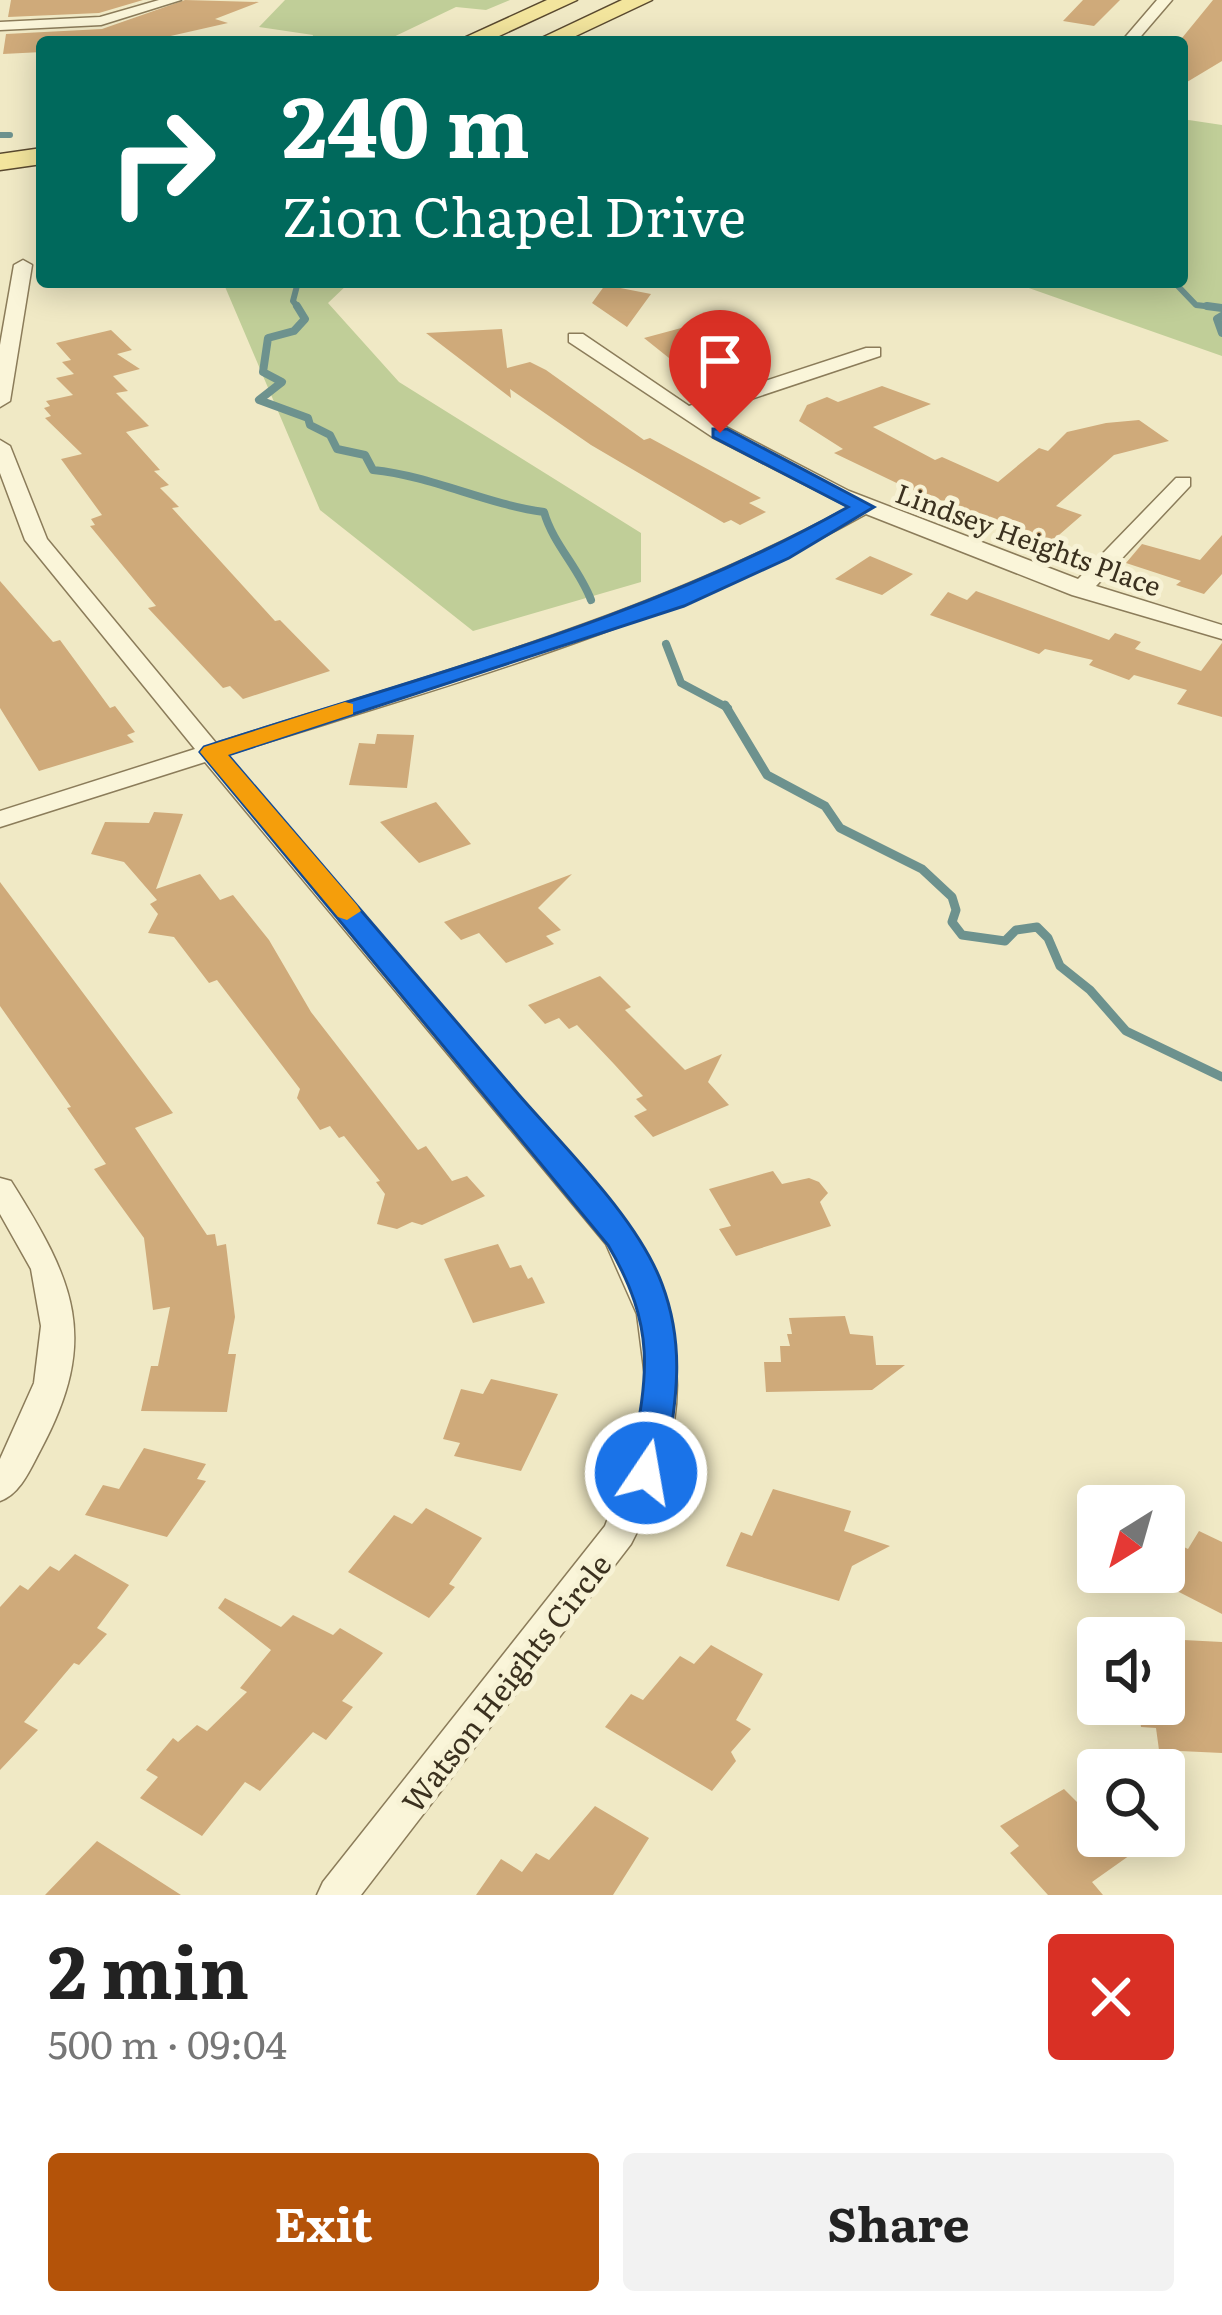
<!DOCTYPE html>
<meta charset="utf-8">
<style>
:root{--surface:#fff;--page:#f2f2f2;--text:#222;--muted:#767676;--accent:#b45309}
body{margin:0;font-family:Literata,serif;background:var(--page);color:var(--text);height:100vh;display:flex;flex-direction:column;font-size:45px;white-space:nowrap}
*{box-sizing:border-box;margin:0}
p{font-size:39px;color:var(--muted)}
.icon{flex:none;width:66px;height:66px;fill:none;stroke:currentColor;stroke-width:2;stroke-linecap:round;stroke-linejoin:round}
.map{position:relative;height:1895px;overflow:hidden}
.sheet{display:flex;flex-direction:column;background:var(--surface);flex:1}
.sheet>*{flex:none}
.hud{position:absolute;left:36px;top:36px;width:1152px;height:252px;border-radius:12px;box-shadow:0 6px 30px #0003;background:#00695c;color:#fff;overflow:hidden}
.needle{width:78px;rotate:217deg}
.tools{position:absolute;left:1077px;top:1485px;display:grid;gap:24px}
.tools a{display:grid;place-items:center;width:108px;height:108px;border-radius:12px;background:var(--surface);box-shadow:0 6px 30px #0003;font-size:60px}
.pin{position:absolute;display:grid;place-items:center;width:102px;height:102px;color:#fff;margin:-123px -51px;border-radius:50% 50% 50% 0;rotate:-45deg;box-shadow:0 0 12px #0007}
.pin .icon{rotate:45deg}
.me{position:absolute;width:132px;margin:-66px;rotate:12deg;stroke-linejoin:round;filter:drop-shadow(0 0 9px #0008)}
.turn{display:flex;align-items:center;gap:42px;height:252px;padding:0 48px;font-size:54px}
.turn .icon{width:156px;height:156px;stroke-width:2.5}
.turn b{display:block;font-size:84px;line-height:102px}
.round{display:grid;place-items:center;flex:none;width:126px;height:126px;border-radius:12px;background:var(--page)}
.summary{display:flex;align-items:center;justify-content:space-between;height:204px;padding:0 48px}
h1{font-size:72px;font-weight:700;line-height:90px}
.primary-button{display:flex;gap:24px;margin-top:auto;padding:24px 48px}
.primary-button a{flex:1;height:138px;border-radius:12px;background:var(--accent);color:#fff;font-size:48px;font-weight:700;line-height:138px;text-align:center}
.primary-button a+a{background:var(--page);color:var(--text)}
.map>svg:first-child{display:block}
.green{fill:#c0ce98}
.lines{fill:none;stroke-linecap:round;stroke-linejoin:round}
.stream-far2{stroke:#6d928e;stroke-width:6}
.stream-far1{stroke:#6d928e;stroke-width:8}
.stream{stroke:#6d928e;stroke-width:9}
.building{fill:#cfaa7a}
.street-casing{stroke:#8b7c5a;stroke-width:3}
.primary-casing{stroke:#59492f;stroke-width:3}
.street{fill:#faf5d9;fill-rule:evenodd}
.primary{fill:#f3e59d;fill-rule:evenodd}
.route{fill:#1a73e8;stroke:#114b97;stroke-width:3}
.slow{fill:#f59e0b}
.labels{text-anchor:middle;dominant-baseline:central;stroke-width:10;stroke-linejoin:round;paint-order:stroke}
.far-street-label{font-size:27px;fill:#3b311f;stroke:#f7f2d5}
.street-label{font-size:30px;fill:#3b311f;stroke:#f7f2d5}
</style>
<div class="map">
<svg width="1222" height="1895" viewBox="0 0 1222 1895">
<rect width="100%" height="100%" fill="#f0e9c5"/>
<path class="green" d="M 285,0 L 510,0 L 486,10 L 456,7 L 383,42 L 311,42 L 313,35 L 259,27 Z
M 1182,119 L 1222,125 L 1222,356 L 1012,282 L 1182,282 Z
M 223,282 L 350,282 L 328,303 L 399,382 L 641,533 L 641,582 L 473,631 L 320,510 Z"/>
<g class="lines">
<path class="stream-far2" d="M 0,135 L 10,135
M 298,282 L 293,301 L 299,309
M 1091,282 L 1107,282
M 1174,282 L 1196,305 L 1222,308"/>
<path class="stream-far1" d="M 297,306 L 305,319 L 294,331 L 268,338 L 263,372 L 282,382 L 259,400 L 308,418 L 310,425 L 330,435 L 337,449 L 365,455 L 373,470 C 432,476 485,504 544,512 C 553,544 579,568 591,600
M 1207,306 L 1222,308
M 1222,316 L 1217,319 L 1222,333
M 666,644 L 681,683 L 728,708"/>
<path class="stream" d="M 725,705 L 767,775 L 825,806 L 840,828 L 922,869 L 952,897 L 956,910 L 952,922 L 962,935 L 1005,941 L 1016,930 L 1037,927 L 1048,938 L 1060,966 L 1090,990 L 1126,1031 L 1222,1077"/>
</g>
<path class="building" d="M 11,0 L 143,0 L 99,13 L 8,17 Z
M 185,0 L 259,2 L 215,19 L 228,23 L 144,42 L 42,42 L 42,52 L 3,54 L 6,34 L 102,29 Z
M 1083,0 L 1120,0 L 1094,26 L 1063,21 Z
M 1213,0 L 1222,0 L 1222,61 L 1182,85 L 1182,38 Z
M 605,285 L 651,294 L 627,327 L 592,303 Z
M 754,325 L 756,357 L 740,363 L 749,368 L 706,381 L 689,374 L 644,338 L 685,327 L 708,340 Z
M 502,329 L 507,368 L 530,362 L 546,370 L 644,440 L 650,438 L 761,498 L 749,503 L 766,512 L 740,525 L 731,520 L 724,523 L 591,445 L 510,389 L 511,398 L 426,333 Z
M 111,330 L 132,350 L 117,354 L 140,369 L 113,376 L 128,391 L 116,393 L 149,426 L 126,432 L 160,470 L 154,471 L 169,485 L 160,488 L 179,507 L 172,508 L 275,621 L 280,620 L 330,671 L 243,699 L 230,686 L 223,688 L 148,608 L 156,606 L 90,526 L 95,525 L 91,519 L 102,515 L 61,459 L 82,454 L 45,418 L 51,416 L 44,408 L 50,406 L 46,401 L 73,395 L 56,378 L 74,374 L 62,362 L 71,360 L 56,343 Z
M 882,386 L 931,404 L 873,427 L 935,460 L 942,457 L 998,482 L 1039,448 L 1048,451 L 1067,432 L 1106,423 L 1139,420 L 1169,441 L 1114,455 L 1056,506 L 1082,515 L 1052,541 L 905,487 L 834,453 L 843,449 L 799,421 L 807,405 L 827,397 L 838,402 Z
M 1222,535 L 1222,574 L 1204,594 L 1176,585 L 1181,581 L 1126,563 L 1142,544 L 1200,560 Z
M 870,556 L 913,574 L 882,595 L 835,579 Z
M 0,581 L 53,642 L 60,640 L 110,708 L 115,706 L 135,732 L 127,735 L 134,742 L 39,771 L 0,708 Z
M 976,591 L 1109,640 L 1115,633 L 1141,642 L 1135,649 L 1201,671 L 1222,643 L 1222,717 L 1177,704 L 1187,690 L 1134,675 L 1129,680 L 1089,665 L 1093,660 L 1045,649 L 1039,654 L 930,615 L 948,592 L 967,600 Z
M 377,734 L 414,735 L 407,788 L 349,785 L 359,743 L 375,744 Z
M 436,802 L 471,844 L 419,863 L 380,822 Z
M 154,812 L 183,814 L 156,889 L 200,874 L 220,900 L 233,895 L 269,940 L 311,1012 L 418,1150 L 426,1146 L 452,1181 L 467,1176 L 485,1196 L 422,1225 L 412,1222 L 397,1229 L 377,1224 L 385,1194 L 376,1182 L 380,1181 L 344,1136 L 339,1138 L 330,1126 L 320,1130 L 297,1098 L 300,1089 L 217,980 L 209,983 L 174,937 L 148,933 L 158,914 L 150,904 L 157,900 L 124,862 L 91,854 L 105,822 L 149,823 Z
M 572,874 L 538,908 L 561,930 L 546,936 L 554,944 L 506,963 L 479,933 L 461,940 L 444,922 Z
M 0,882 L 173,1113 L 135,1128 L 207,1235 L 215,1234 L 217,1246 L 226,1244 L 235,1317 L 228,1354 L 236,1354 L 227,1412 L 141,1411 L 151,1366 L 158,1366 L 170,1307 L 153,1310 L 144,1238 L 94,1169 L 106,1164 L 67,1108 L 71,1107 L 0,1006 Z
M 600,976 L 631,1007 L 625,1010 L 685,1070 L 722,1054 L 708,1082 L 729,1105 L 653,1137 L 634,1116 L 647,1110 L 636,1099 L 643,1096 L 614,1064 L 577,1025 L 569,1029 L 559,1018 L 545,1024 L 528,1005 Z
M 773,1171 L 782,1184 L 809,1178 L 819,1182 L 828,1193 L 820,1202 L 831,1226 L 736,1256 L 719,1229 L 731,1226 L 709,1189 Z
M 498,1244 L 510,1268 L 521,1265 L 528,1279 L 532,1277 L 545,1303 L 473,1323 L 444,1259 Z
M 845,1316 L 850,1334 L 873,1336 L 876,1365 L 905,1365 L 872,1390 L 766,1392 L 764,1362 L 781,1362 L 780,1346 L 790,1346 L 787,1334 L 792,1334 L 789,1318 Z
M 491,1379 L 558,1394 L 521,1471 L 454,1456 L 460,1443 L 443,1439 L 461,1389 L 483,1394 Z
M 144,1448 L 206,1464 L 197,1479 L 206,1481 L 167,1537 L 85,1515 L 103,1485 L 119,1489 Z
M 773,1489 L 851,1511 L 844,1531 L 890,1546 L 852,1566 L 839,1601 L 726,1566 L 741,1532 L 752,1536 Z
M 426,1508 L 482,1538 L 449,1584 L 455,1587 L 429,1618 L 348,1572 L 394,1515 L 412,1524 Z
M 1199,1531 L 1222,1542 L 1222,1614 L 1177,1591 L 1182,1583 L 1164,1574 L 1164,1537 L 1188,1549 Z
M 75,1554 L 129,1585 L 97,1628 L 107,1634 L 79,1665 L 74,1663 L 24,1722 L 38,1730 L 0,1770 L 0,1607 L 20,1585 L 28,1590 L 50,1566 L 59,1571 Z
M 225,1598 L 281,1627 L 293,1615 L 333,1635 L 340,1628 L 383,1653 L 342,1701 L 353,1707 L 326,1740 L 313,1732 L 260,1791 L 245,1782 L 202,1836 L 140,1798 L 158,1777 L 146,1770 L 173,1738 L 178,1742 L 197,1725 L 207,1731 L 247,1692 L 240,1688 L 271,1650 L 218,1608 Z
M 1164,1639 L 1222,1642 L 1222,1753 L 1159,1750 L 1156,1728 L 1141,1727 L 1138,1704 L 1164,1704 Z
M 711,1645 L 763,1674 L 736,1720 L 751,1729 L 731,1752 L 736,1761 L 712,1791 L 605,1727 L 631,1694 L 643,1700 L 680,1656 L 694,1664 Z
M 1064,1789 L 1078,1803 L 1098,1789 L 1098,1836 L 1157,1836 L 1092,1882 L 1103,1895 L 1048,1895 L 1010,1853 L 1019,1846 L 1000,1826 Z
M 595,1806 L 649,1838 L 613,1895 L 476,1895 L 501,1859 L 522,1872 L 536,1853 L 549,1860 Z
M 97,1841 L 181,1895 L 45,1895 Z"/>
<g class="lines">
<defs>
<path id="street" d="M 159,0 L 181,0 L 101,25 L 0,30 L 0,22 L 100,17 Z
M 1157,0 L 1172,0 L 1136,42 L 1121,42 Z
M 23,260 L 32,265 L 10,401 L 0,407 L 0,345 L 14,265 Z
M 569,334 L 583,334 L 689,406 L 866,348 L 880,348 L 880,356 L 703,415 L 849,491 L 1078,579 L 1176,478 L 1190,478 L 1190,486 L 1096,586 L 1222,625 L 1222,639 L 1072,595 L 866,514 C 666,626 444,686 226,755 L 629,1229 C 694,1343 691,1427 631,1544 L 361,1895 L 317,1895 L 323,1882 L 605,1526 L 632,1456 L 646,1384 L 637,1314 L 606,1244 L 205,762 L 0,827 L 0,811 L 195,749 L 25,540 L 0,473 L 0,440 L 10,446 L 47,539 L 216,743 C 431,675 650,616 849,507 L 714,438 L 569,342 Z
M 0,1178 L 11,1181 C 74,1281 101,1338 40,1451 C 30,1470 20,1494 0,1501 L 0,1459 L 34,1383 L 41,1326 L 31,1269 L 0,1214 Z"/>
<path id="primary" d="M 547,0 L 577,0 L 486,42 L 455,42 Z
M 622,0 L 652,0 L 563,42 L 533,42 Z
M 42,148 L 42,164 L 0,170 L 0,154 Z"/>
</defs>
<use href="#street" class="street-casing"/>
<use href="#primary" class="primary-casing"/>
<use href="#street" class="street"/>
<use href="#primary" class="primary"/>
</g>
<path class="route" d="M 713,429 L 727,429 L 874,507 L 789,558 L 684,606 L 228,755 C 325,868 422,982 519,1095 C 565,1148 638,1219 662,1284 C 687,1350 675,1406 664,1473 L 659,1482 L 646,1486 L 634,1482 L 629,1473 C 647,1378 659,1332 608,1245 L 200,752 L 204,747 C 421,676 648,620 848,507 L 713,437 Z"/>
<path class="slow" d="M 345,702 L 353,704 L 353,714 L 228,755 L 357,905 L 361,911 L 347,920 L 338,917 L 200,752 L 204,747 Z"/>
<g class="labels">
<g class="far-street-label">
<text transform="translate(1029 538) rotate(20)">Lindsey Heights Place</text>
</g>
<g class="street-label">
<text transform="translate(505 1682) rotate(-52)">Watson Heights Circle</text>
</g>
</g>
</svg>
<div class="tools">
<a><svg class="needle" viewBox="-14 -14 28 28"><path d="M0-13l5 13h-10z" fill="#e53935"/><path d="M0 13l5-13h-10z" fill="#767676"/></svg></a>
<a><svg class="icon" aria-label="sound" viewBox="0 0 24 24"><path d="M4 9h4l5-4v14l-5-4H4zM17 9q2 3 0 6"/></svg></a>
<a><svg class="icon" aria-label="search" viewBox="0 0 24 24"><circle cx="10" cy="10" r="6"/><path d="M15 15l6 6"/></svg></a>
</div>
<div class="pin" style="left:720px;top:433px;background:#d93025"><svg class="icon" aria-label="arrive" viewBox="0 0 24 24"><path d="M6 21V4h12l-3 4 3 4H6"/></svg></div>
<svg class="me" style="left:646px;top:1473px" viewBox="-20 -20 40 40"><circle r="17" fill="#1a73e8" stroke="#fff" stroke-width="3"/><path d="M0-11L8 9 0 5-8 9z" fill="#fff"/></svg>
<div class="hud">
<div class="turn"><svg class="icon" aria-label="right" viewBox="0 0 24 24"><path d="M7 20v-9h11M14 6l5 5-5 5"/></svg><div><b>240 m</b>Zion Chapel Drive</div></div>
</div>
</div>
<section class="sheet">
<div class="summary"><div><h1>2 min</h1><p>500 m · 09:04</p></div><a class="round" style="background:#d93025;color:#fff"><svg class="icon" aria-label="close" viewBox="0 0 24 24"><path d="M6 6l12 12M18 6L6 18"/></svg></a></div>
<div class="primary-button"><a>Exit</a><a>Share</a></div>
</section>
